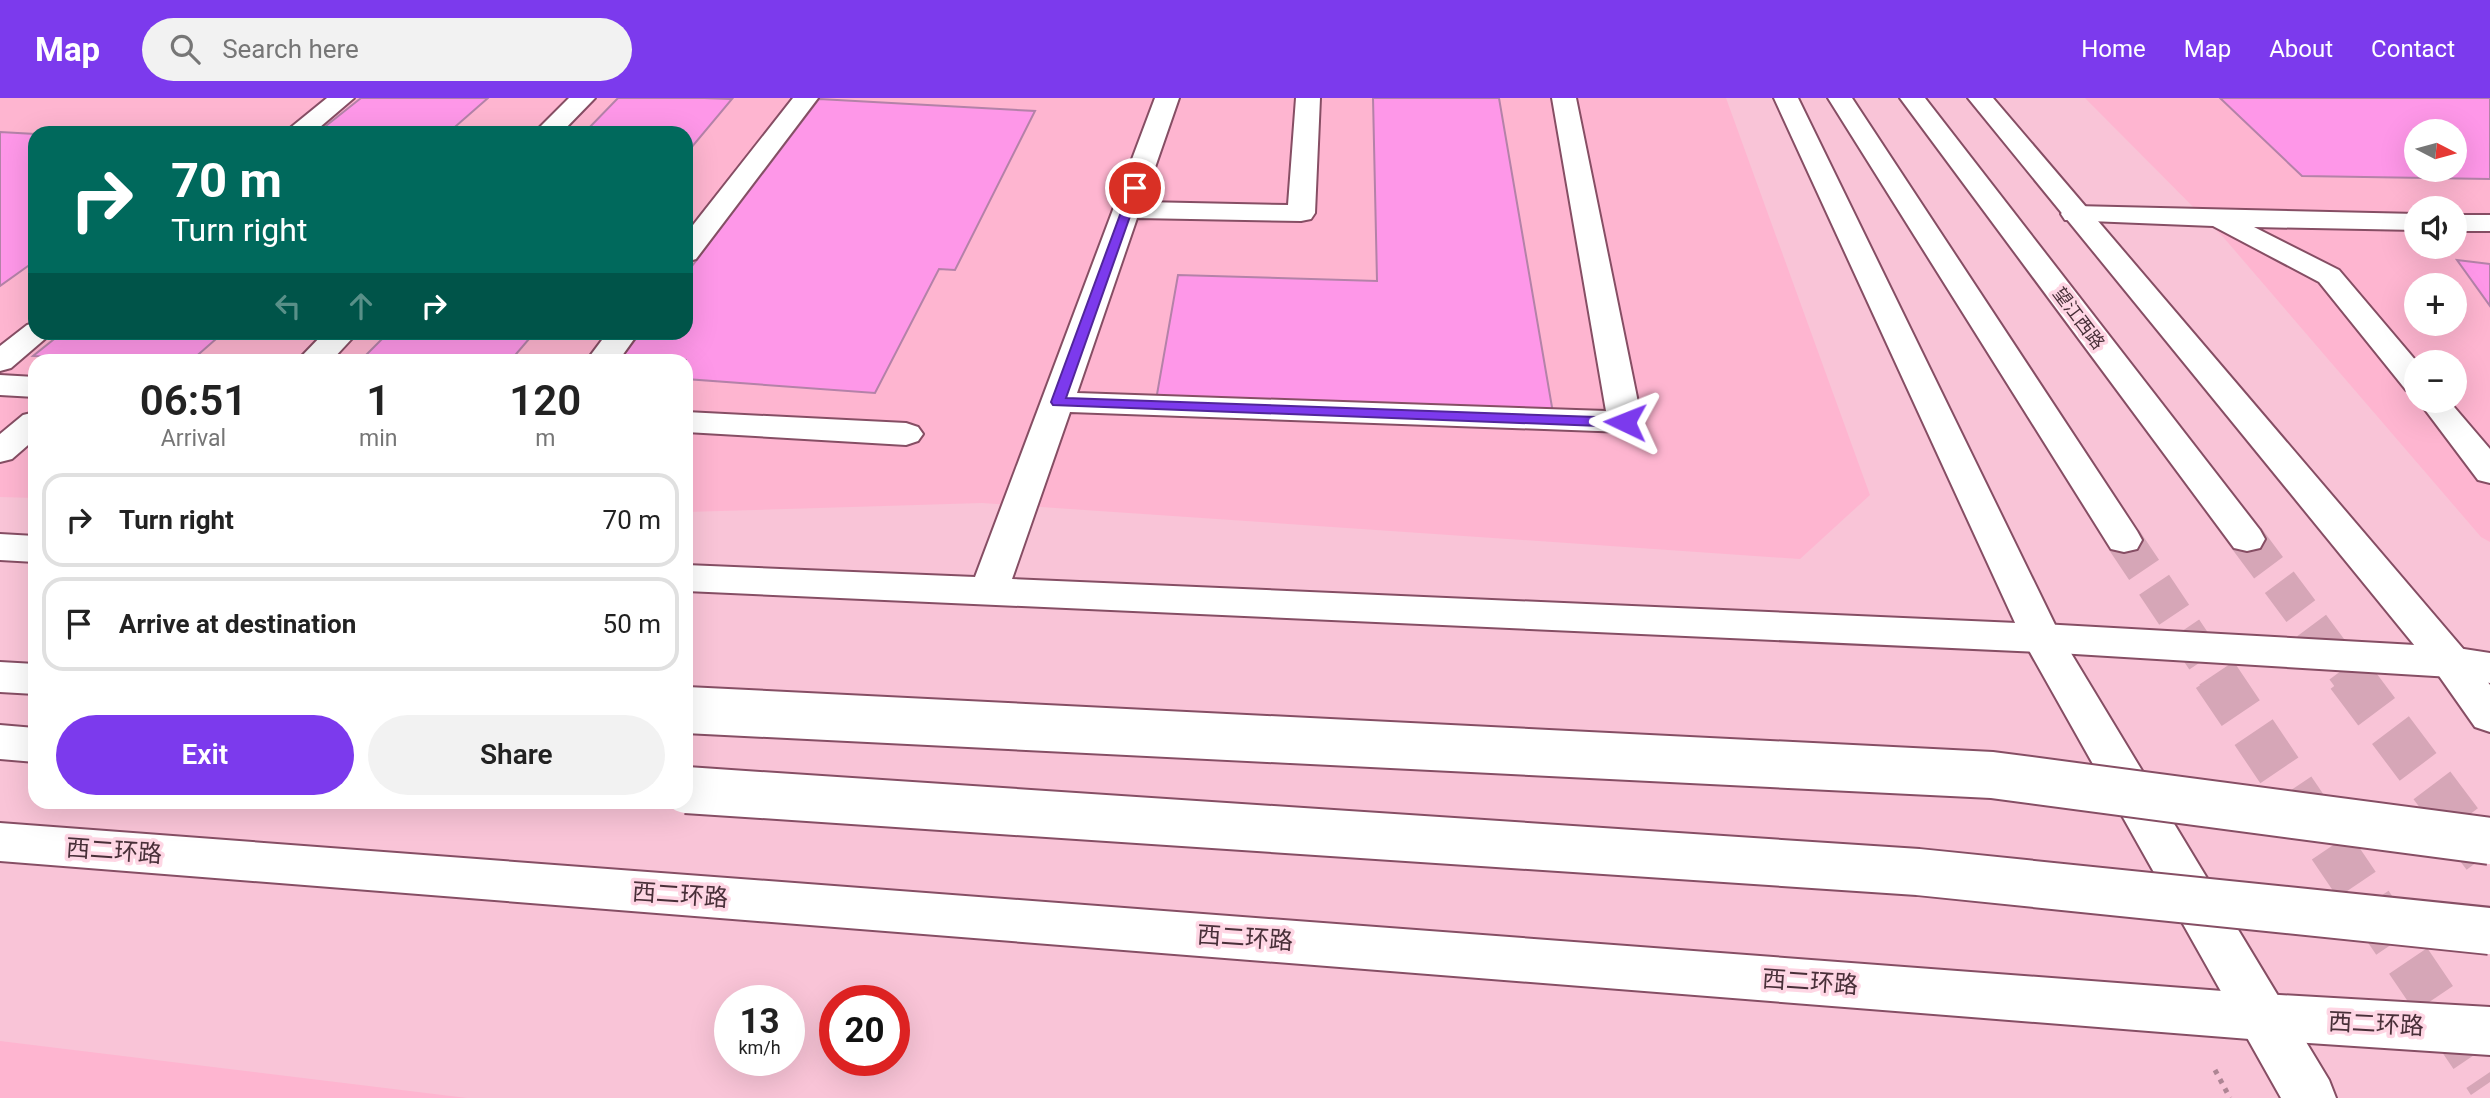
<!DOCTYPE html>
<meta charset="utf-8">
<style>
:root{--surface:#fff;--page:#f2f2f2;--text:#222;--muted:#767676;--line:#e0e0e0;--accent:#7c3aed}
body{margin:0;font-family:Roboto,"Noto Sans SC",sans-serif;background:var(--page);color:var(--text);height:100vh;display:flex;flex-direction:column;font-size:26px;white-space:nowrap}
*{box-sizing:border-box;margin:0}
p{font-size:23px;color:var(--muted)}
.icon{flex:none;width:38px;height:38px;fill:none;stroke:currentColor;stroke-width:2;stroke-linecap:round;stroke-linejoin:round}
.map{position:relative;flex:1;overflow:hidden}
.side{position:absolute;left:28px;top:256px;width:665px;height:455px;display:flex;flex-direction:column;background:var(--surface);border-radius:21px;box-shadow:0 7px 28px #0002}
.side>*{flex:none}
.top-card{position:absolute;left:28px;top:28px;width:665px;height:214px;border-radius:21px;box-shadow:0 7px 28px #0002;background:#00695c;color:#fff;overflow:hidden}
.needle{width:46px;rotate:96deg}
.tools{position:absolute;left:2404px;top:21px;display:grid;gap:14px}
.tools a{display:grid;place-items:center;width:63px;height:63px;border-radius:50%;background:var(--surface);box-shadow:0 7px 28px #0002;font-size:35px}
.speed{position:absolute;left:714px;top:887px;display:flex;gap:14px;font-size:35px;font-weight:700;text-align:center}
.speed>*{display:grid;place-content:center;width:91px;height:91px;border-radius:50%;background:var(--surface);box-shadow:0 7px 28px #0002;line-height:1}
.speed small{font-size:18px;font-weight:400}
.speed .limit{border:10px solid #d22;background:#fff;color:#111}
.pin{position:absolute;display:grid;place-items:center;width:60px;height:60px;color:#fff;margin:-30px;border:4px solid #fff;border-radius:50%;box-shadow:0 2px 7px #0007}
.me{position:absolute;width:77px;margin:-38px;rotate:272deg;stroke-linejoin:round;filter:drop-shadow(0 0 5px #0008)}
.turn{display:flex;align-items:center;gap:24px;height:147px;padding:0 28px;font-size:32px}
.turn .icon{width:91px;height:91px;stroke-width:2.5}
.turn b{display:block;font-size:49px;line-height:60px}
.lanes{display:flex;align-items:center;height:66px;padding:0 28px;background:#0003;justify-content:center;gap:35px;direction:ltr}
.lanes .off{opacity:.35}
.eta{display:flex;justify-content:space-evenly;align-items:center;height:119px;text-align:center}
.eta b{font-size:42px;font-weight:600;line-height:49px}
.cta{display:flex;gap:14px;margin-top:auto;padding:14px 28px}
.cta a{flex:1;height:80px;border-radius:42px;background:var(--accent);color:#fff;font-size:28px;font-weight:600;line-height:80px;text-align:center}
.cta a+a{background:var(--page);color:var(--text)}
ul{padding:0;list-style:none}
li{display:flex;align-items:center;gap:21px;height:94px;margin:0 14px 10px;padding:0 14px;border:4px solid var(--line);border-radius:21px}
li div{flex:1}
li b{display:block;font-size:26px}
li em{font-style:normal}
header{display:flex;align-items:center;gap:42px;box-sizing:border-box;height:98px;padding:0 35px;background:var(--accent);color:#fff}
header strong{font-size:33px}
nav{display:flex;gap:38px;margin-inline-start:auto;font-size:24px}
.search{width:490px;height:63px;background:var(--page);display:flex;align-items:center;gap:18px;box-sizing:border-box;padding:0 24px;border-radius:38px;color:var(--muted);font-size:26px}
.map>svg:first-child{display:block}
.built{fill:#feb5d0;fill-rule:evenodd}
.building{fill:#fe97e8;stroke:#b482a8;stroke-width:2;fill-rule:evenodd}
.lines{fill:none;stroke-linecap:round;stroke-linejoin:round}
.major-tunnel-far1{stroke:#d6a6b7;stroke-width:36;stroke-dasharray:36 18;stroke-linecap:butt}
.major-tunnel{stroke:#d6a6b7;stroke-width:46;stroke-dasharray:46 23;stroke-linecap:butt}
.minor-casing{stroke:#864e64;stroke-width:4}
.major-casing{stroke:#864e64;stroke-width:4}
.highway-casing{stroke:#864e64;stroke-width:4}
.path{stroke:#ae8594;stroke-width:5;stroke-dasharray:4.5 6;stroke-linecap:butt}
.minor{fill:#fff;fill-rule:evenodd}
.major{fill:#fff;fill-rule:evenodd}
.highway{fill:#fff;fill-rule:evenodd}
.highway-bridge-casing{stroke:#864e64;stroke-width:50;stroke-linecap:butt}
.highway-bridge{stroke:#fff;stroke-width:46}
.route{fill:#7c3aed;stroke:#51269a;stroke-width:2}
.labels{text-anchor:middle;dominant-baseline:central;stroke-width:7;stroke-linejoin:round;paint-order:stroke}
.far-street-label{font-size:18px;fill:#482f38;stroke:#fed6e4}
.near-street-label{font-size:24px;fill:#482f38;stroke:#fed6e4}
</style>
<header>
<strong>Map</strong>
<div class="search"><svg class="icon" aria-label="search" viewBox="0 0 24 24"><circle cx="10" cy="10" r="6"/><path d="M15 15l6 6"/></svg>Search here</div>
<nav><a>Home</a><a>Map</a><a>About</a><a>Contact</a></nav>
</header>
<div class="map">
<svg width="2490" height="1000" viewBox="0 0 2490 1000">
<rect width="100%" height="100%" fill="#f9c4d7"/>
<path class="built" d="M 0,0 L 1726,0 L 1870,397 L 1800,461 L 982,405 L 686,414 L 686,262 L 35,262 L 35,400 L 0,399 ZM 35,35 L 686,35 L 686,234 L 35,234 Z
M 2085,0 L 2490,0 L 2490,444 L 2481,439 L 2224,140 ZM 2417,33 L 2455,33 L 2455,72 L 2417,72 ZM 2417,110 L 2455,110 L 2455,149 L 2417,149 ZM 2417,187 L 2455,187 L 2455,226 L 2417,226 ZM 2417,264 L 2455,264 L 2455,303 L 2417,303 Z
M 0,943 L 467,1000 L 0,1000 Z"/>
<path class="building" d="M 361,0 L 488,0 L 448,35 L 317,35 Z
M 618,0 L 704,0 L 732,1 L 686,56 L 686,35 L 584,35 Z
M 1373,0 L 1499,0 L 1553,315 L 1156,302 L 1178,177 L 1377,183 Z
M 2220,0 L 2490,0 L 2490,81 L 2302,78 ZM 2417,33 L 2455,33 L 2455,72 L 2417,72 Z
M 819,1 L 1035,13 L 955,172 L 939,171 L 875,295 L 686,281 L 686,262 L 620,262 L 641,234 L 686,234 L 686,176 Z
M 0,34 L 35,36 L 35,163 L 0,188 Z
M 2457,162 L 2490,166 L 2490,208 Z
M 63,234 L 224,234 L 192,262 L 102,262 L 33,258 Z
M 389,234 L 535,234 L 511,262 L 361,262 Z"/>
<g class="lines">
<path class="major-tunnel-far1" d="M 2247,441 L 2350,579
M 2124,442 L 2216,579"/>
<path class="major-tunnel" d="M 2215,577 L 2490,984
M 2349,577 L 2485,758"/>
<defs>
<path id="minor" d="M 327,0 L 354,0 L 313,35 L 284,35 Z
M 569,0 L 595,0 L 561,35 L 534,35 Z
M 793,0 L 818,0 L 696,161 L 686,164 L 686,136 Z
M 1155,0 L 1179,0 L 1143,104 L 1288,107 L 1296,0 L 1320,0 L 1315,115 L 1311,121 L 1301,123 L 1137,120 L 1077,295 L 1606,313 L 1552,0 L 1576,0 L 1642,324 L 1637,331 L 1625,334 L 1070,314 L 1012,481 L 2042,526 L 2451,549 L 2490,555 L 2490,585 L 2451,579 L 2042,554 L 686,493 L 686,467 L 975,479 Z
M 2075,108 L 2417,116 L 2417,132 L 2254,129 L 2339,172 L 2417,264 L 2417,295 L 2406,292 L 2319,184 L 2213,128 L 2065,122 L 2061,116 L 2065,110 Z
M 2455,117 L 2490,117 L 2490,133 L 2455,133 Z
M 35,225 L 35,234 L 53,234 L 11,270 L 0,273 L 0,248 L 27,227 Z
M 325,234 L 358,234 L 332,262 L 298,262 Z
M 608,234 L 639,234 L 619,262 L 587,262 Z
M 0,277 L 35,279 L 35,299 L 0,297 Z
M 2417,301 L 2449,303 L 2490,351 L 2490,385 L 2478,382 Z
M 35,314 L 35,341 L 12,361 L 0,364 L 0,336 L 23,317 Z
M 686,314 L 906,325 L 918,329 L 923,336 L 918,343 L 906,347 L 686,334 Z
M 0,436 L 35,438 L 35,464 L 0,462 Z"/>
<path id="major" d="M 1774,0 L 1798,0 L 2060,537 L 2329,982 L 2336,1000 L 2281,1000 L 2022,540 Z
M 1828,0 L 1852,0 L 2137,433 L 2142,442 L 2137,451 L 2124,454 L 2111,451 Z
M 1900,0 L 1925,0 L 2260,432 L 2265,441 L 2260,450 L 2247,453 L 2234,450 Z
M 1968,0 L 1993,0 L 2465,553 L 2490,587 L 2490,634 L 2475,629 L 2437,575 Z"/>
<path id="highway" d="M 0,564 L 35,566 L 35,596 L 0,594 Z
M 0,627 L 35,630 L 35,664 L 0,661 Z
M 0,725 L 2262,896 L 2490,909 L 2490,957 L 2262,942 L 0,763 Z"/>
</defs>
<use href="#minor" class="minor-casing"/>
<use href="#major" class="major-casing"/>
<use href="#highway" class="highway-casing"/>
<path class="path" d="M 2215,972 L 2230,1000"/>
<use href="#minor" class="minor"/>
<use href="#major" class="major"/>
<use href="#highway" class="highway"/>
<defs>
<path id="highway-bridge" d="M 686,612 L 1992,677 L 2490,743
M 686,692 L 1918,774 L 2490,833"/>
</defs>
<use href="#highway-bridge" class="highway-bridge-casing"/>
<use href="#highway-bridge" class="highway-bridge"/>
</g>
<path class="route" d="M 1131,87 L 1140,90 L 1066,300 L 1625,320 L 1632,324 L 1625,329 L 1053,307 L 1051,304 Z"/>
<g class="labels">
<g class="far-street-label">
<text transform="translate(2079 220) rotate(53)">望江西路</text>
</g>
<g class="near-street-label">
<text transform="translate(114 753) rotate(4)">西二环路</text>
<text transform="translate(680 797) rotate(4)">西二环路</text>
<text transform="translate(1245 840) rotate(4)">西二环路</text>
<text transform="translate(1810 884) rotate(4)">西二环路</text>
<text transform="translate(2376 926) rotate(3)">西二环路</text>
</g>
</g>
</svg>
<div class="tools">
<a><svg class="needle" viewBox="-14 -14 28 28"><path d="M0-13l5 13h-10z" fill="#e53935"/><path d="M0 13l5-13h-10z" fill="#767676"/></svg></a>
<a><svg class="icon" aria-label="sound" viewBox="0 0 24 24"><path d="M4 9h4l5-4v14l-5-4H4zM17 9q2 3 0 6"/></svg></a>
<a>+</a>
<a>−</a>
</div>
<div class="speed"><div>13<small>km/h</small></div><div class="limit">20</div></div>
<div class="pin" style="left:1135px;top:90px;background:#d93025"><svg class="icon" aria-label="arrive" viewBox="0 0 24 24"><path d="M6 21V4h12l-3 4 3 4H6"/></svg></div>
<svg class="me" style="left:1625px;top:324px" viewBox="-20 -20 40 40"><path d="M0-17L14 15 0 8-14 15z" fill="#7c3aed" stroke="#fff" stroke-width="4"/></svg>
<div class="top-card">
<div class="turn"><svg class="icon" aria-label="right" viewBox="0 0 24 24"><path d="M7 20v-9h11M14 6l5 5-5 5"/></svg><div><b>70 m</b>Turn right</div></div>
<div class="lanes"><svg class="icon off" aria-label="left" viewBox="0 0 24 24"><path d="M17 20v-9H6M10 6l-5 5 5 5"/></svg><svg class="icon off" aria-label="ahead" viewBox="0 0 24 24"><path d="M12 20V5M6 11l6-6 6 6"/></svg><svg class="icon" aria-label="right" viewBox="0 0 24 24"><path d="M7 20v-9h11M14 6l5 5-5 5"/></svg></div>
</div>
<section class="side">
<div class="eta">
<div><b>06:51</b><p>Arrival</p></div>
<div><b>1</b><p>min</p></div>
<div><b>120</b><p>m</p></div>
</div>
<ul>
<li><svg class="icon" aria-label="right" viewBox="0 0 24 24"><path d="M7 20v-9h11M14 6l5 5-5 5"/></svg><div><b>Turn right</b></div><em>70 m</em></li>
<li><svg class="icon" aria-label="arrive" viewBox="0 0 24 24"><path d="M6 21V4h12l-3 4 3 4H6"/></svg><div><b>Arrive at destination</b></div><em>50 m</em></li>
</ul>
<div class="cta"><a>Exit</a><a>Share</a></div>
</section>
</div>
